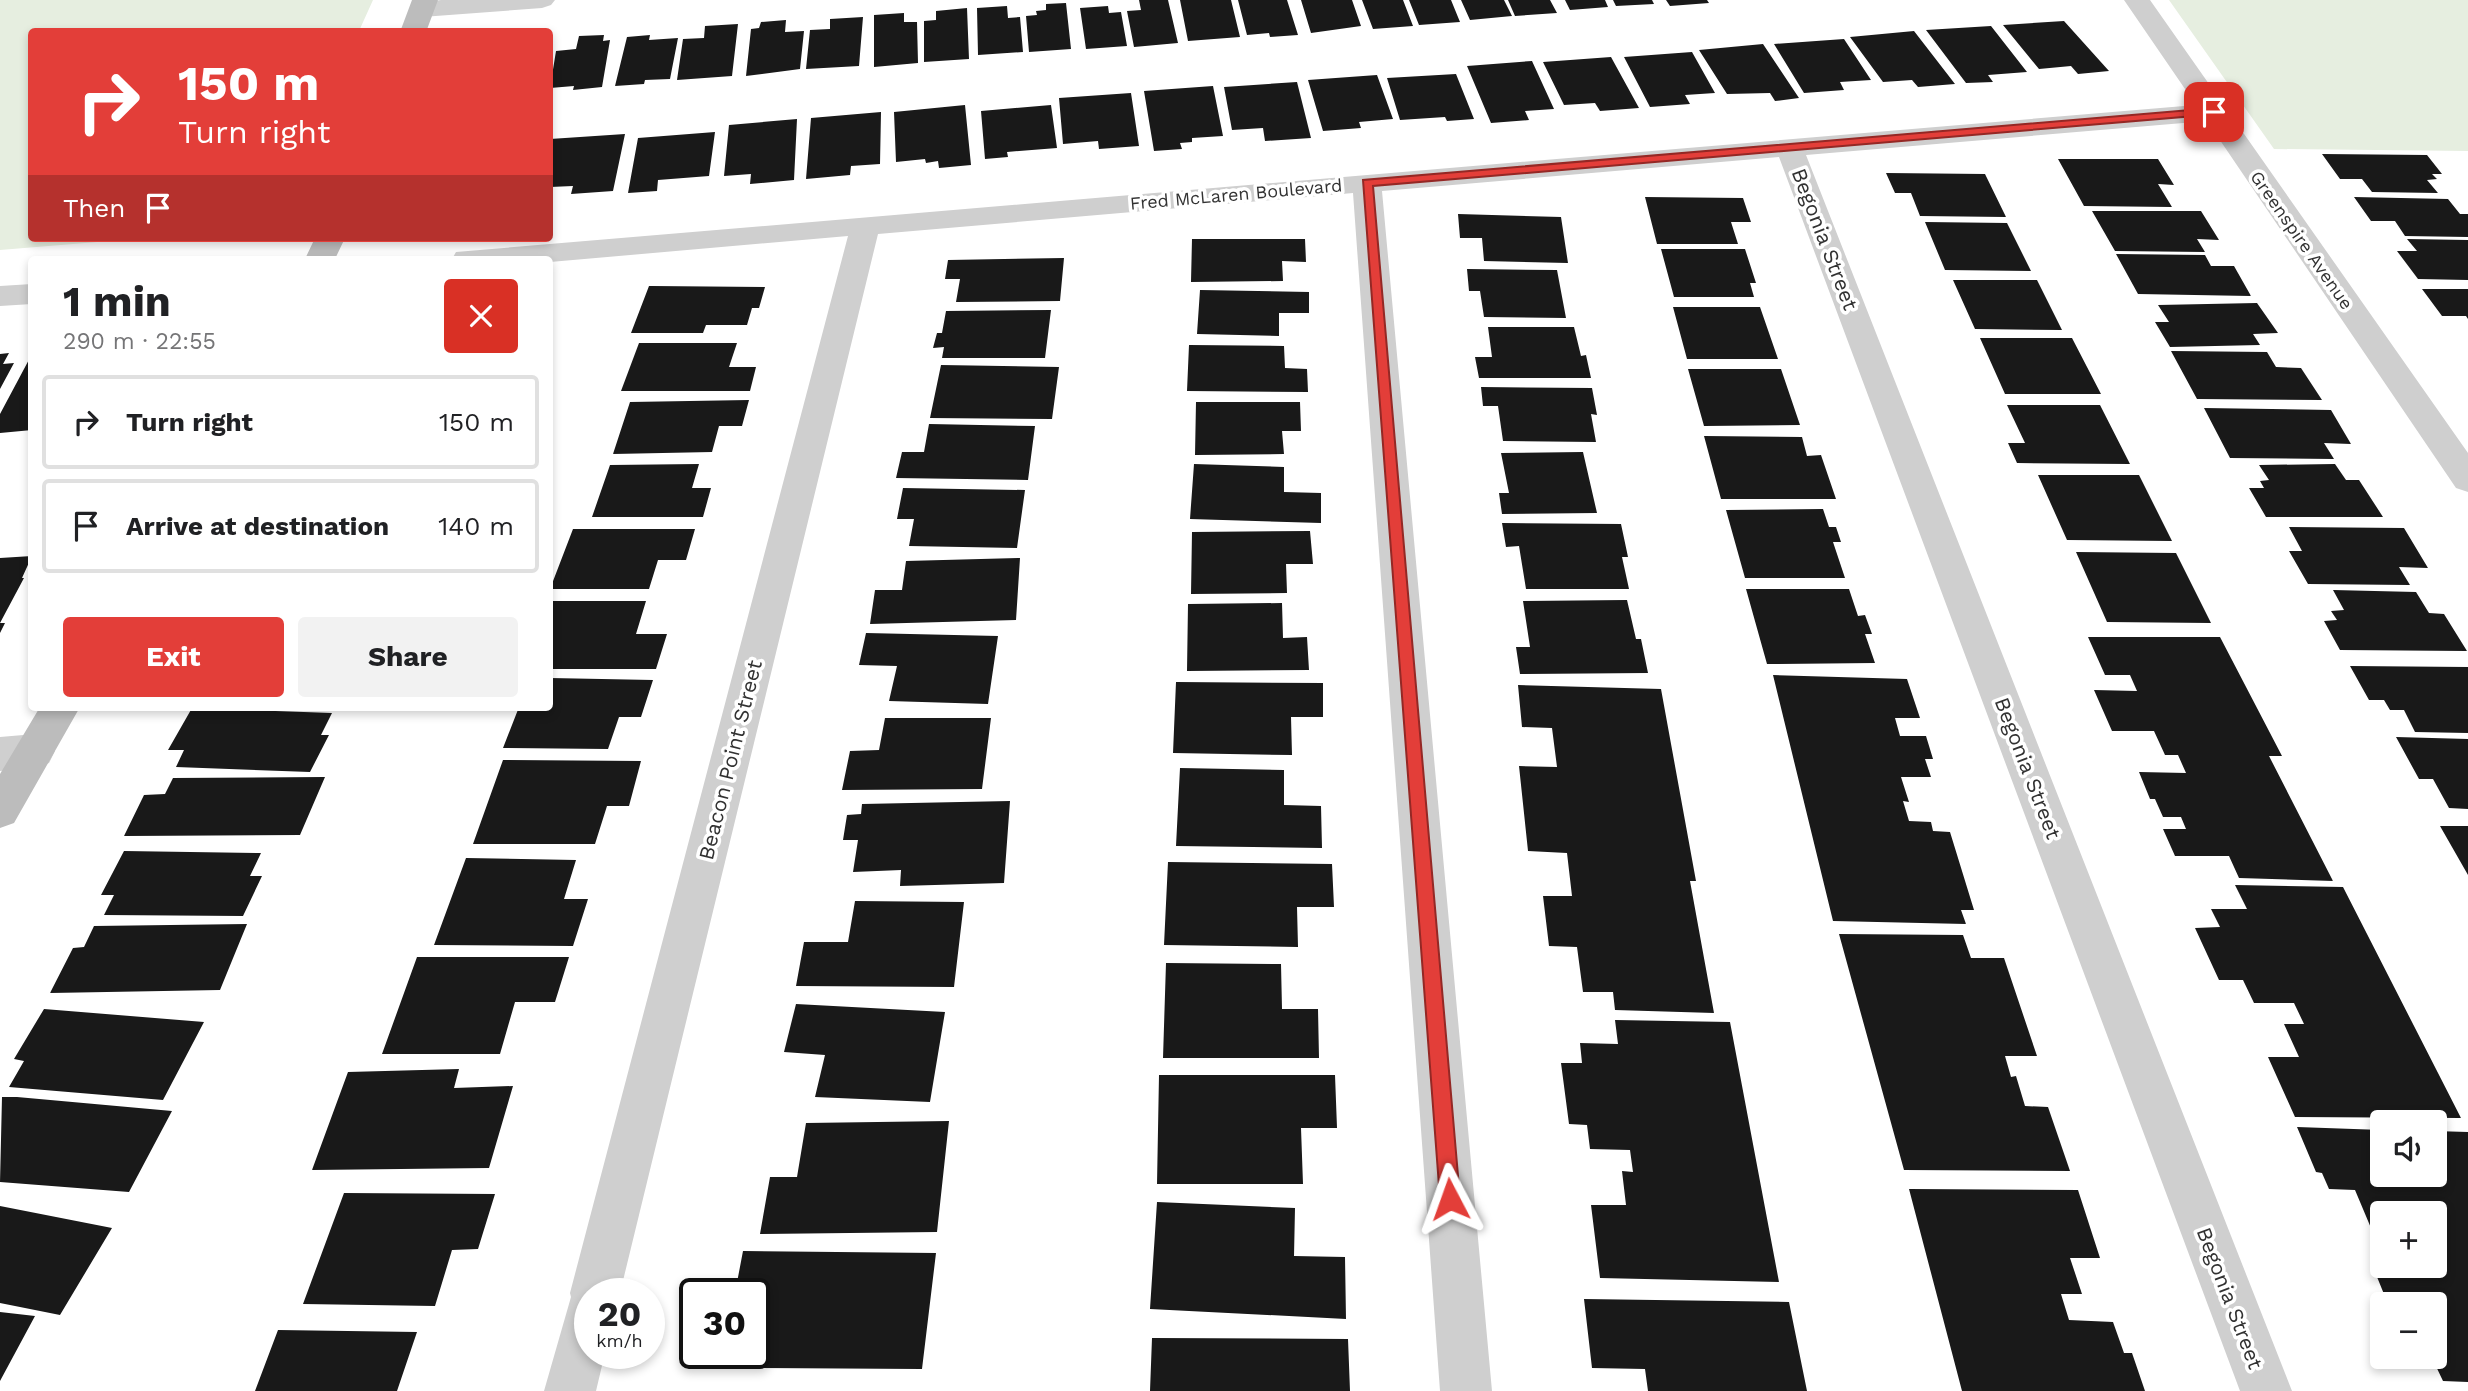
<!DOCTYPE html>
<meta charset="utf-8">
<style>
:root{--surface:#fff;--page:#f2f2f2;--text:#202124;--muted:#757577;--line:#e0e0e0;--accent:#e33e39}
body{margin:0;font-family:"Work Sans",sans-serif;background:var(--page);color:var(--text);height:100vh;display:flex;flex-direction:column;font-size:26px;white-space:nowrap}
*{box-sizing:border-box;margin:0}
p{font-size:23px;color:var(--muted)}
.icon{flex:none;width:38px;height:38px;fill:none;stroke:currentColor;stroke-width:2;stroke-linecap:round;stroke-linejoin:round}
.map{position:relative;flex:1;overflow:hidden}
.panel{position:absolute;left:28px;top:256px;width:525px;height:455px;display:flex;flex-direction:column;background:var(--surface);border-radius:7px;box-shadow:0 4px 10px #0003}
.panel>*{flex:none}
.hud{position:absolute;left:28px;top:28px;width:525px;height:214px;border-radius:7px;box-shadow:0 4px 10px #0003;background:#e33e39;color:#fff;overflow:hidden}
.buttons{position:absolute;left:2370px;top:1110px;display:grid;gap:14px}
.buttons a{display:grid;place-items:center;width:77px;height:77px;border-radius:7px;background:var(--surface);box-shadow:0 4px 10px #0003;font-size:35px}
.speed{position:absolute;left:574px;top:1278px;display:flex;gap:14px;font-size:35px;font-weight:700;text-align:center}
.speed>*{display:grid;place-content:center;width:91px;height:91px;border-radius:50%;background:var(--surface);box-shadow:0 4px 10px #0003;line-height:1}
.speed small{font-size:18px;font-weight:400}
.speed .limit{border:4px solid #111;border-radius:10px;background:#fff;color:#111}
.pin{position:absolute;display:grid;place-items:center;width:60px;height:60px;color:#fff;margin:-30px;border-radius:14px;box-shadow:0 4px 10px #0006}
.me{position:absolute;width:77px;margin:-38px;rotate:356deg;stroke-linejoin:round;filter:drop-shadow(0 0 5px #0008)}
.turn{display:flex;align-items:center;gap:24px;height:147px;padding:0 35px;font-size:32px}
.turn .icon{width:91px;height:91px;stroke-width:2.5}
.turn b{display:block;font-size:49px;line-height:60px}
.then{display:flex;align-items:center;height:66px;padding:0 35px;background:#0003;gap:14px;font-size:26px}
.round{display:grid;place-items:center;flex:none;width:74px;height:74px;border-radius:7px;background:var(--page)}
.overview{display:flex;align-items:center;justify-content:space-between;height:119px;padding:0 35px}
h1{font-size:42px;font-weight:700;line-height:52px}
.action{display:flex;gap:14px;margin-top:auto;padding:14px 35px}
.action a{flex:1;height:80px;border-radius:7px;background:var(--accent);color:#fff;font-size:28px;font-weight:700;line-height:80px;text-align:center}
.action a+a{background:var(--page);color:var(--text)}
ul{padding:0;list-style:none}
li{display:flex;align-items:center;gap:21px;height:94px;margin:0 14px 10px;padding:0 21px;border:4px solid var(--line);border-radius:7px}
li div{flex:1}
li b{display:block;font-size:26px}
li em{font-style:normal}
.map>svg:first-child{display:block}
.green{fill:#e6eee0}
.building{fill:#191919}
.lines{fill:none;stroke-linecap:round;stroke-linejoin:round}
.street{fill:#cfcfcf;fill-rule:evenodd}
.secondary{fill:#bcbcbc;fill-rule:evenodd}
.route{fill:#e33e39;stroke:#942825;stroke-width:2}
.labels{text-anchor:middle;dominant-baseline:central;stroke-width:7;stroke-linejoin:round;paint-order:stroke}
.far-street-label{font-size:18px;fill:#323232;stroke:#fff}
.street-label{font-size:21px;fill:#323232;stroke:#fff}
</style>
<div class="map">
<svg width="2468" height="1391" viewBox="0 0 2468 1391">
<rect width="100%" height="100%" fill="#fff"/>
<path class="green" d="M 0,0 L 373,0 L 359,31 L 32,32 L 32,238 L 146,238 L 0,250 Z
M 2169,0 L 2468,0 L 2468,151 L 2274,149 Z"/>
<path class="building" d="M 1139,0 L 1168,0 L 1178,43 L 1134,47 L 1127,11 L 1141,10 Z
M 1180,0 L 1231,0 L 1240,37 L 1188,41 Z
M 1238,0 L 1287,0 L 1298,35 L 1270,37 L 1269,33 L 1247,35 Z
M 1301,0 L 1352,0 L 1361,26 L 1311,33 Z
M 1362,0 L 1403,0 L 1413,26 L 1373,29 Z
M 1409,0 L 1451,0 L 1460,22 L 1419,25 Z
M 1461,0 L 1504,0 L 1512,16 L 1470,20 Z
M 1508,0 L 1550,0 L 1557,13 L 1515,16 Z
M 1565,0 L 1605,0 L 1608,7 L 1570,10 Z
M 1613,0 L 1652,0 L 1654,4 L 1616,6 Z
M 1666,0 L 1707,0 L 1709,3 L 1670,6 Z
M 1066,3 L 1071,49 L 1029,52 L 1026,16 L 1037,15 L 1036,11 L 1046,10 L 1046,4 Z
M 1007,6 L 1008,18 L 1020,17 L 1023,52 L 978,55 L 977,8 Z
M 1108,6 L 1109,13 L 1121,12 L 1127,46 L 1086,49 L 1080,8 Z
M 967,8 L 969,59 L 924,62 L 924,21 L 936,20 L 936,11 Z
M 904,13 L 904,22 L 917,22 L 918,63 L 874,67 L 874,15 Z
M 863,17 L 859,66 L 806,69 L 810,30 L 830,29 L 830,19 Z
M 786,20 L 785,32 L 804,31 L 800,69 L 746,76 L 751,29 L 759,28 L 761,22 Z
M 2064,21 L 2109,71 L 2078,74 L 2071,66 L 2039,69 L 2003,25 Z
M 738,24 L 732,76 L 677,80 L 683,39 L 704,38 L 705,26 Z
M 1991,26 L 2027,72 L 1988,75 L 1993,82 L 1966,83 L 1926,30 Z
M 1914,31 L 1955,84 L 1918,87 L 1912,80 L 1883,82 L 1850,37 Z
M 604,35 L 603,41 L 610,40 L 602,87 L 573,90 L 574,86 L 550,88 L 556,51 L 576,49 L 579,36 Z
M 650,35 L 649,40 L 678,38 L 670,79 L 645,80 L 644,84 L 615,86 L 627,37 Z
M 1844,39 L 1871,80 L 1840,82 L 1844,90 L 1804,93 L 1774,44 Z
M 1763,44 L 1799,98 L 1775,101 L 1770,93 L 1727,94 L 1699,50 Z
M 1692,52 L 1715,93 L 1685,95 L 1690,104 L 1650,107 L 1624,57 Z
M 1611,57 L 1639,108 L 1600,111 L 1595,103 L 1564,105 L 1543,62 Z
M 1532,61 L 1554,109 L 1525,111 L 1529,120 L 1491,123 L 1467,66 Z
M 1456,74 L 1474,119 L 1447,121 L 1445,117 L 1400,120 L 1387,78 Z
M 1377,75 L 1393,119 L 1359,122 L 1361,128 L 1323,131 L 1308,80 Z
M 1297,82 L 1311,138 L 1265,141 L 1263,128 L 1232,130 L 1224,87 Z
M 1213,86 L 1223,136 L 1192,138 L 1192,142 L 1180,143 L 1182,149 L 1154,151 L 1144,91 Z
M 1131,93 L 1139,146 L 1099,149 L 1098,141 L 1063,144 L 1059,98 Z
M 965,105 L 971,165 L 939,168 L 938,161 L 926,163 L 925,159 L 896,162 L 894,112 Z
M 1051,105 L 1057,148 L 1007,152 L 1008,157 L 985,159 L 981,111 Z
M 881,112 L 880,164 L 851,166 L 850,175 L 806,179 L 811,118 Z
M 797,119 L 794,180 L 750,184 L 751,174 L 724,176 L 729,125 Z
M 715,132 L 709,176 L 658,180 L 657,191 L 628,193 L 638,138 Z
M 625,134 L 613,191 L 571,194 L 573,186 L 550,187 L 550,139 Z
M 2322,154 L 2427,155 L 2442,174 L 2432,174 L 2437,179 L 2427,180 L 2438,193 L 2372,192 L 2362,179 L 2340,179 Z
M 2058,159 L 2158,159 L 2174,185 L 2158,184 L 2172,207 L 2084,206 Z
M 1886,173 L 1985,174 L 2006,217 L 1920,216 L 1911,193 L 1895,193 Z
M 1645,197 L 1743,198 L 1751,222 L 1731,222 L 1738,244 L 1657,244 Z
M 2354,197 L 2448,199 L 2460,214 L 2468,214 L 2468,237 L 2405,236 L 2395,221 L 2371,221 Z
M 2092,211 L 2201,211 L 2219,240 L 2197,239 L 2205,252 L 2115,251 Z
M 1458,214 L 1561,217 L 1568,263 L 1484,261 L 1482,238 L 1460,238 Z
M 1925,222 L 2007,223 L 2031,271 L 1945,270 Z
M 1192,239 L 1305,239 L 1306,262 L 1282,261 L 1283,281 L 1191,282 Z
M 2407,239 L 2468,240 L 2468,280 L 2418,279 L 2397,251 L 2417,251 Z
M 1661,249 L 1745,249 L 1756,283 L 1750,283 L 1754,297 L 1674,297 Z
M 2116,254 L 2205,255 L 2211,266 L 2234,266 L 2251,296 L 2138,294 Z
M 1064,258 L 1060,301 L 956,302 L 960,279 L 945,279 L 948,260 Z
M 1467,269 L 1557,270 L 1566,318 L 1484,317 L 1480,291 L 1469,291 Z
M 1953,280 L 2037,280 L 2062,330 L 1975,329 Z
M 649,286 L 652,286 L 765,287 L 759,308 L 752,308 L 747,325 L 706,325 L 703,333 L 631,333 Z
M 2422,289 L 2468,289 L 2468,319 L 2466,316 L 2442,316 Z
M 1200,290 L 1309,292 L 1309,313 L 1279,313 L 1279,336 L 1197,334 Z
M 2257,303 L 2278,333 L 2253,334 L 2260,345 L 2170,347 L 2155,322 L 2169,322 L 2158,305 Z
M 1673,307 L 1760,307 L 1778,359 L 1687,359 Z
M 1051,310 L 1045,358 L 942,358 L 944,347 L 933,348 L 937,333 L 942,333 L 946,311 Z
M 1488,327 L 1574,327 L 1581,356 L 1586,355 L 1591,378 L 1479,378 L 1475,357 L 1492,357 Z
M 1980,338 L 2072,338 L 2101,394 L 2005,394 Z
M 639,343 L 737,343 L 729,367 L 756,367 L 750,391 L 621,391 Z
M 1189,345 L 1284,346 L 1285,368 L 1307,369 L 1308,392 L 1187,391 Z
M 2171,351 L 2267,352 L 2276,367 L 2301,368 L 2322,400 L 2197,399 Z
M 9,353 L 3,364 L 14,363 L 0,389 L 0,354 Z
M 32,354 L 32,430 L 0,433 L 0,414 Z
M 941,365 L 1059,367 L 1052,419 L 930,418 Z
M 1688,369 L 1781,369 L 1800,425 L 1704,426 Z
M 1481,387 L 1592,388 L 1597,415 L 1591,414 L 1596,442 L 1503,441 L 1498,406 L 1483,406 Z
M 749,400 L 742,426 L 719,426 L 712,452 L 613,454 L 630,402 Z
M 1196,402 L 1300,402 L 1301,431 L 1282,431 L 1284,454 L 1195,455 Z
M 2007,405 L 2100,405 L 2130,464 L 2017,463 L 2008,443 L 2025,443 Z
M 2204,408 L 2331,410 L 2351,444 L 2324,443 L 2334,459 L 2230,458 Z
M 929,424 L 1035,426 L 1028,480 L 896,478 L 902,452 L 924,452 Z
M 1704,436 L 1802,437 L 1807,456 L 1821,455 L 1836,499 L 1721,499 Z
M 1583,452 L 1597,513 L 1502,514 L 1499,493 L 1509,493 L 1501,453 Z
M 699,464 L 692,488 L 711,488 L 703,517 L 592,517 L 610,465 Z
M 1194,464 L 1284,467 L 1284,492 L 1321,493 L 1321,523 L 1190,519 Z
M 2335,464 L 2346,480 L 2359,480 L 2383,517 L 2266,517 L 2249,488 L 2264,488 L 2260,481 L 2269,480 L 2259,465 Z
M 2038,475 L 2139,475 L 2172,541 L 2067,540 Z
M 903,488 L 1025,490 L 1017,548 L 909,546 L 914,519 L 897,519 Z
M 1823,509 L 1829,527 L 1836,527 L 1841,542 L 1833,542 L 1845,578 L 1745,578 L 1726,510 Z
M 1502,523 L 1621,524 L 1628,557 L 1622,557 L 1629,589 L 1526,589 L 1519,546 L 1506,547 Z
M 2289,527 L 2404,528 L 2428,568 L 2399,567 L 2410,585 L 2308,584 L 2289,551 L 2302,551 Z
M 573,529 L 695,529 L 686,560 L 658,560 L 649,589 L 550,589 Z
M 1310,531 L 1313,564 L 1286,564 L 1287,593 L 1191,594 L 1192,532 Z
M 2076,552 L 2176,553 L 2211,623 L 2107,622 Z
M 32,556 L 22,578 L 24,578 L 0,623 L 5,623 L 0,633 L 0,558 Z
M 1020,558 L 1016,620 L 870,624 L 875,590 L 902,590 L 906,561 Z
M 1746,589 L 1849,589 L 1858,616 L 1865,615 L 1872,634 L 1865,634 L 1875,663 L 1767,664 Z
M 2333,590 L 2416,592 L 2429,613 L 2444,614 L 2467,651 L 2340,650 L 2324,621 L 2337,620 L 2331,611 L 2344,610 Z
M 1627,600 L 1636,639 L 1641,639 L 1648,673 L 1520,674 L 1516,647 L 1530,647 L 1523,601 Z
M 550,601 L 646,601 L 636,634 L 667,634 L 656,669 L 550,669 Z
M 1282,603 L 1283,638 L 1307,637 L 1309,670 L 1187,671 L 1188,604 Z
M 866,633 L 998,636 L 988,704 L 889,701 L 897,666 L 859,665 Z
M 2088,637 L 2220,637 L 2282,756 L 2269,756 L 2333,881 L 2239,878 L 2229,856 L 2175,856 L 2163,829 L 2186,829 L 2181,817 L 2163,817 L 2155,799 L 2150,799 L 2139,772 L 2186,773 L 2178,755 L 2165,755 L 2154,731 L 2112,731 L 2094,690 L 2137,691 L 2130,675 L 2105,675 Z
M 2350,666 L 2468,667 L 2468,733 L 2415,732 L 2404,710 L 2390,710 L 2384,700 L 2369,700 Z
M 1773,675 L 1907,679 L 1920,718 L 1895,718 L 1900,736 L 1926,736 L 1933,759 L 1925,759 L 1931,777 L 1901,777 L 1909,802 L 1903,801 L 1909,821 L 1931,822 L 1933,831 L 1950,832 L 1974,910 L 1961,910 L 1966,924 L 1833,921 Z
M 550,678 L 653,680 L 641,717 L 619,717 L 608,749 L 503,748 L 519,707 L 550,707 Z
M 1176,682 L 1323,683 L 1323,717 L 1291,717 L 1292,755 L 1173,753 Z
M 1518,685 L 1661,689 L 1696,881 L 1690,881 L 1714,1013 L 1615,1010 L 1613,992 L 1583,992 L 1577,947 L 1549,946 L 1543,896 L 1572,896 L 1567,853 L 1528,851 L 1519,766 L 1557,767 L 1552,728 L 1522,727 Z
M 192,708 L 332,713 L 321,735 L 329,735 L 310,772 L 176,767 L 184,750 L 168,750 Z
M 885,718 L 991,718 L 982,789 L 842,790 L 850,751 L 879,750 Z
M 2396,737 L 2468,739 L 2468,809 L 2449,808 L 2433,779 L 2419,779 Z
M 503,760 L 641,761 L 629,806 L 607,806 L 595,844 L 473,844 Z
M 1180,768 L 1284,770 L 1284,805 L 1321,806 L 1322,848 L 1176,846 Z
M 325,777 L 300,835 L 124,836 L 144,795 L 165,794 L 173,778 Z
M 1010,801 L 1004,883 L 900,886 L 901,870 L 853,872 L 858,840 L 843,840 L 847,815 L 861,814 L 862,804 Z
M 2440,826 L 2468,826 L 2468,875 Z
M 124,851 L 261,853 L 250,876 L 262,876 L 243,916 L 104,915 L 114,895 L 101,895 Z
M 466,858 L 576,860 L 564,899 L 588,899 L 573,946 L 434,945 Z
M 1168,862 L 1332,864 L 1334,907 L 1297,907 L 1298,947 L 1164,945 Z
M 2235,885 L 2343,887 L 2461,1118 L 2295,1117 L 2268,1057 L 2299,1057 L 2284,1024 L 2304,1024 L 2294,1003 L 2254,1003 L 2243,980 L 2219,980 L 2195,928 L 2220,927 L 2211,909 L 2247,909 Z
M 855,901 L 964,902 L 954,987 L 796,986 L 804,942 L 848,942 Z
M 247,924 L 220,990 L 50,993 L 73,948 L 84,947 L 94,926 Z
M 1839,934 L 1963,935 L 1971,958 L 2004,958 L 2037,1056 L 2005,1056 L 2011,1077 L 2016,1076 L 2025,1106 L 2048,1107 L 2070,1171 L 1904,1170 Z
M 417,957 L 569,957 L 555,1002 L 515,1002 L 500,1054 L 382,1054 Z
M 1166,963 L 1281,964 L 1282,1009 L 1318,1009 L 1319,1058 L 1163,1058 Z
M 796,1004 L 945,1012 L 930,1102 L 815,1097 L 825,1055 L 784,1052 Z
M 44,1009 L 204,1022 L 163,1100 L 9,1087 L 24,1061 L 14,1059 Z
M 1615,1020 L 1730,1022 L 1779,1282 L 1600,1278 L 1591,1205 L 1626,1205 L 1622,1171 L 1633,1172 L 1630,1150 L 1590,1149 L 1587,1125 L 1569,1124 L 1561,1063 L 1582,1063 L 1580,1043 L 1618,1044 Z
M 459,1069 L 454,1088 L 513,1086 L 489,1168 L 312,1170 L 348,1072 Z
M 1159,1075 L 1335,1075 L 1337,1128 L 1301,1128 L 1303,1184 L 1157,1184 Z
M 2,1097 L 17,1097 L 172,1111 L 129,1192 L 0,1182 Z
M 949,1121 L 937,1232 L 760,1234 L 770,1177 L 797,1177 L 806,1123 Z
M 2297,1127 L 2382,1130 L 2382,1174 L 2434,1174 L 2434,1131 L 2468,1132 L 2468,1382 L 2443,1381 L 2433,1360 L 2412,1360 L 2411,1356 L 2434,1356 L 2434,1304 L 2388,1304 L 2373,1267 L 2434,1265 L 2434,1213 L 2382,1213 L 2382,1229 L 2371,1228 L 2355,1190 L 2329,1189 L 2322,1173 L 2316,1172 Z
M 1909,1189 L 2078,1190 L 2100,1258 L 2070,1258 L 2082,1294 L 2061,1294 L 2069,1320 L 2113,1322 L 2124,1353 L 2132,1353 L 2145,1391 L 1962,1391 Z
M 344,1193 L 495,1194 L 478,1249 L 452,1250 L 435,1306 L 303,1304 Z
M 1157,1202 L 1295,1208 L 1294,1256 L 1345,1257 L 1346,1319 L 1150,1309 Z
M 0,1206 L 112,1228 L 60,1315 L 0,1303 Z
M 743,1251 L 936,1253 L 922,1369 L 755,1368 L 767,1306 L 754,1306 L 754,1293 L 735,1293 Z
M 1584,1299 L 1789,1302 L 1807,1391 L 1648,1391 L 1645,1369 L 1592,1368 Z
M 0,1312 L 35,1316 L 0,1381 Z
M 278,1330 L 417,1332 L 397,1391 L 255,1391 Z
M 1152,1338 L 1348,1339 L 1350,1391 L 1150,1391 Z"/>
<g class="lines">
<path class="street" d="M 441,0 L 555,0 L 551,5 L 542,8 L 422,17 L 413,14 L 409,9 L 413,4 Z
M 2124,0 L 2150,0 L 2468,453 L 2468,492 L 2456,488 L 2207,121 L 1806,155 L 2292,1391 L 2240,1391 L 1779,157 L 1382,191 L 1492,1391 L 1440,1391 L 1353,193 L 878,234 L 620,1293 L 590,1293 L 590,1353 L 605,1353 L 596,1391 L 544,1391 L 571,1297 L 570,1293 L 848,236 L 550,262 L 550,259 L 452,259 L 456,252 L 2196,105 Z
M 32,284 L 32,304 L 0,306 L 0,286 Z
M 35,734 L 49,739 L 55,751 L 49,763 L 35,768 L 0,771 L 0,737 Z"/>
<path class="secondary" d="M 412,0 L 438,0 L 426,32 L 400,32 Z
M 315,238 L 345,238 L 335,259 L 305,259 Z
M 40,707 L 80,707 L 14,823 L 0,828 L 0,774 Z"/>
</g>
<path class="route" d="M 2214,108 L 2218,109 L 2218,114 L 1373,186 L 1460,1199 L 1457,1206 L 1450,1209 L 1443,1206 L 1440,1199 L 1363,180 Z"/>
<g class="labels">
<g class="far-street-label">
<text transform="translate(1236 194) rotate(-5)">Fred McLaren Boulevard</text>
<text transform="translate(2302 240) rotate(55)">Greenspire Avenue</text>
</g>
<g class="street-label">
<text transform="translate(1825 239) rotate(69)">Begonia Street</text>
<text transform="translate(730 760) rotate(-76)">Beacon Point Street</text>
<text transform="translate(2028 768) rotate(69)">Begonia Street</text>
<text transform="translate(2230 1298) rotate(69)">Begonia Street</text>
</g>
</g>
</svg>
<div class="buttons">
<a><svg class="icon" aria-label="sound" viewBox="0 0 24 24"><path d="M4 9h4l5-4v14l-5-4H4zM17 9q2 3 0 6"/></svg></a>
<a>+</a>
<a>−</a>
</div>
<div class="speed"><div>20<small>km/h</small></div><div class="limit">30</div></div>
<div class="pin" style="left:2214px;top:112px;background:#d93025"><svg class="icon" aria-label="arrive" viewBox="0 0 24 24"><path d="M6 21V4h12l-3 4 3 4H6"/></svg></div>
<svg class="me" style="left:1450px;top:1199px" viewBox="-20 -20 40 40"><path d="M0-17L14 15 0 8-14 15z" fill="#e33e39" stroke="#fff" stroke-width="4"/></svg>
<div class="hud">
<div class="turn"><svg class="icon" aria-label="right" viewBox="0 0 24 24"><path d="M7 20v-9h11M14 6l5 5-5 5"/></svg><div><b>150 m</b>Turn right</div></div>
<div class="then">Then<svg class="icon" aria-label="arrive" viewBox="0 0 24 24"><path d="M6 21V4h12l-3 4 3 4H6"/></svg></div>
</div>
<section class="panel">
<div class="overview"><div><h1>1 min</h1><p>290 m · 22:55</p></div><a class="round" style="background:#d93025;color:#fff"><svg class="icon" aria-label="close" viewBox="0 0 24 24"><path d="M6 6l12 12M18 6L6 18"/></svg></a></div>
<ul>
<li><svg class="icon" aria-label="right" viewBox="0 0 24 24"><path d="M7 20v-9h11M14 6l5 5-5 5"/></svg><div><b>Turn right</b></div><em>150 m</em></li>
<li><svg class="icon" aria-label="arrive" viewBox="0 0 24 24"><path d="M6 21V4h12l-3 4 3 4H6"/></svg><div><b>Arrive at destination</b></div><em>140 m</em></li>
</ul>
<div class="action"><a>Exit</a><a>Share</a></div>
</section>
</div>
